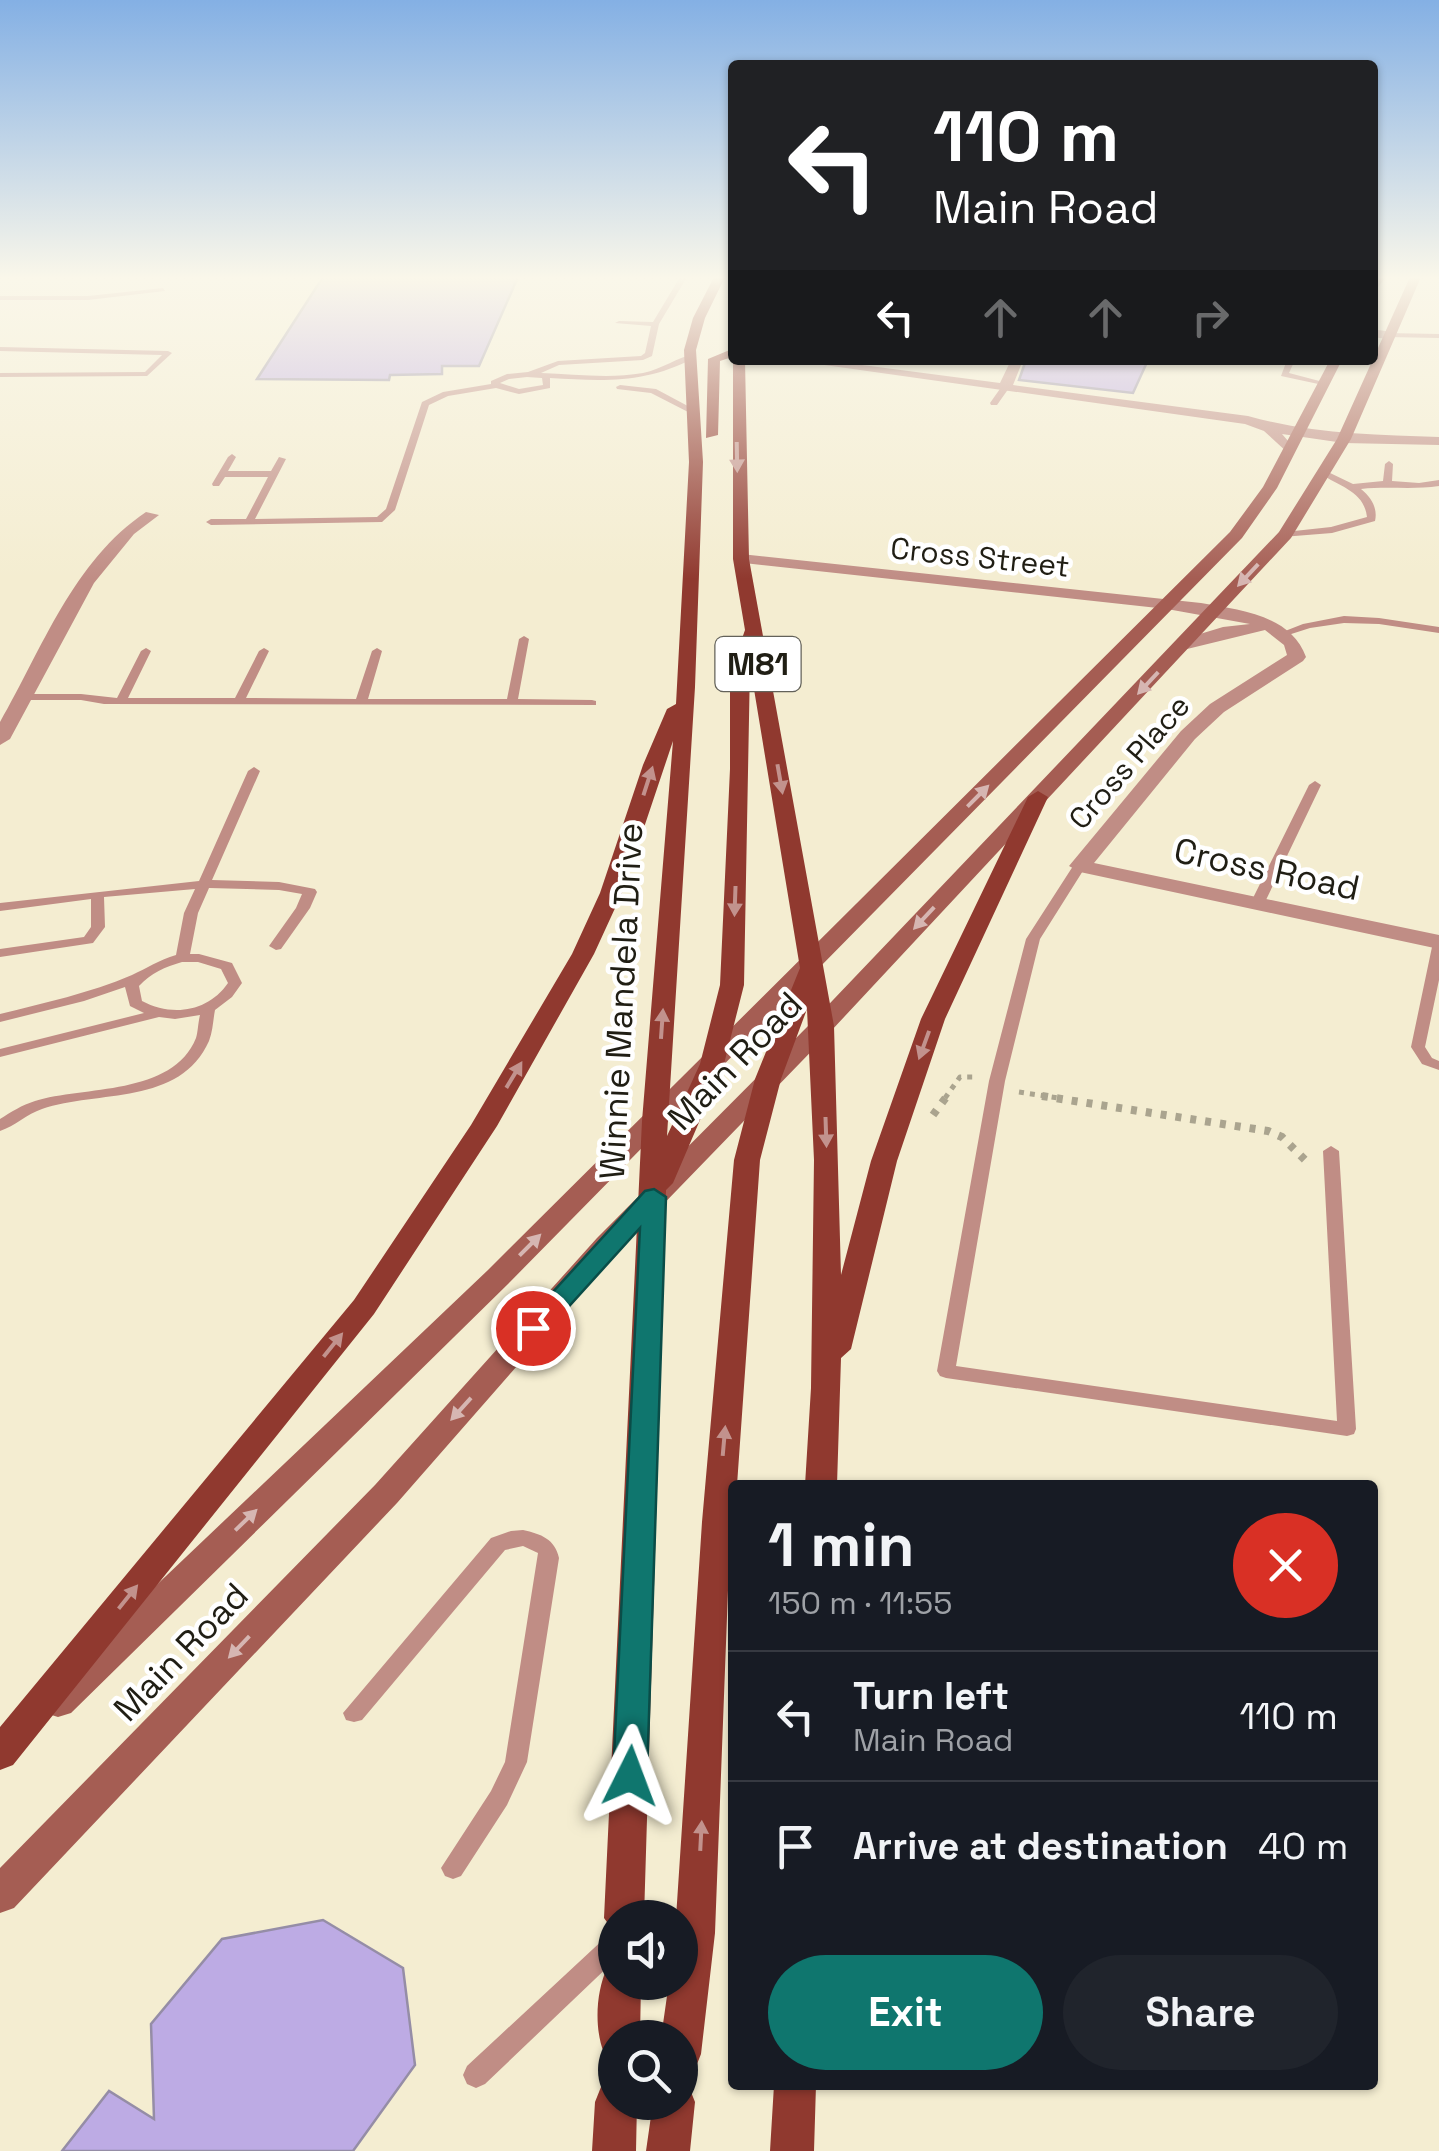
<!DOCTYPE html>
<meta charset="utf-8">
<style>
:root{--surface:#171b24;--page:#20242c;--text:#f1f3f6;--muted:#9ea1a6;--line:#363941;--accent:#0f766e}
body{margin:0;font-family:"Space Grotesk",sans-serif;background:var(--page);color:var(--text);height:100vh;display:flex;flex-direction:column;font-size:38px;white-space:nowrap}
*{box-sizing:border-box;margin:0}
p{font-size:32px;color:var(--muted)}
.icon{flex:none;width:55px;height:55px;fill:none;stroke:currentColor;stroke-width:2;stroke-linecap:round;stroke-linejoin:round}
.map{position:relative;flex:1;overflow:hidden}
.details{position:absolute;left:728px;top:1480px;width:650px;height:610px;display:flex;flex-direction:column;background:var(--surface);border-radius:10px;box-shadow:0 2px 8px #0004}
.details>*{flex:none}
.guide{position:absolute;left:728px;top:60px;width:650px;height:305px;border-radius:10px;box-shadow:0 2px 8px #0004;background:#202124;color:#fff;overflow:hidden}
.fabs{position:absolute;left:598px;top:1900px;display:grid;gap:20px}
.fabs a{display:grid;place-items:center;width:100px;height:100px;border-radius:50%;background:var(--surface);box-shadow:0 2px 8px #0004;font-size:50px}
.pin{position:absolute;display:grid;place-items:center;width:85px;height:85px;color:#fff;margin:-42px;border:5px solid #fff;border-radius:50%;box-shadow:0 2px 10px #0007}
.me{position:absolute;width:110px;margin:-55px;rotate:3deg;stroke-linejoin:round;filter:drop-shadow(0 0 8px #0008)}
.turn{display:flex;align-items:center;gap:35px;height:210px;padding:0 40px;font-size:45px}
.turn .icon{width:130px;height:130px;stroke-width:2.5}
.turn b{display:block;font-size:70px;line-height:85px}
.lanes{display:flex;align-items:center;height:95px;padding:0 40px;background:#0003;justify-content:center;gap:50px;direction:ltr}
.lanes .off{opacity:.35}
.round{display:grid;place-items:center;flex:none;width:105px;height:105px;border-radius:52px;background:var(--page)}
.headline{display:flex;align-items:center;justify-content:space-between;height:170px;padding:0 40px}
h1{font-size:60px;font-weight:800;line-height:75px}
.primary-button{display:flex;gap:20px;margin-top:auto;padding:20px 40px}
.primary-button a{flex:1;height:115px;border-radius:60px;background:var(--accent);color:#fff;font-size:40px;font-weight:800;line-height:115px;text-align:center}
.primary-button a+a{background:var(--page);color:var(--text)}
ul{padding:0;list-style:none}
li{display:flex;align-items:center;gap:30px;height:130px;padding:0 40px;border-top:2px solid var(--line)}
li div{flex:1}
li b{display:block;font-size:38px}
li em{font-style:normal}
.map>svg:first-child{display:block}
.building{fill:#bdabe4;stroke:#958da6;stroke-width:2.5}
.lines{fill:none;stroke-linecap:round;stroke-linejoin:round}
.path-far1{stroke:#aaa48f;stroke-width:5;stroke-dasharray:5 6;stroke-linecap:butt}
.path{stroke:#aaa48f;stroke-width:8;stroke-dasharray:6 9;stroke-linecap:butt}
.lane{fill:#c08d85;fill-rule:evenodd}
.street{fill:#c08d85;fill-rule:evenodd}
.secondary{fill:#a55d53;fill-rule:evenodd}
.primary{fill:#90392f;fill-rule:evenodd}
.oneway{fill:#c2928d}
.oneway2{fill:#d6b6b2}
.route{fill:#0f766e;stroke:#0a4d48;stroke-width:2.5}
.labels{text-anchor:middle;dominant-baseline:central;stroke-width:9;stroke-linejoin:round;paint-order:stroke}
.far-street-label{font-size:30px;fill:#201e14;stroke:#fff}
.shield{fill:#fff;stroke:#63625a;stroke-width:2.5}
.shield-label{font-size:32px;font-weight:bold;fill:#201e14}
.street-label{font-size:35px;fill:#201e14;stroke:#fff}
</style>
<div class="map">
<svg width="1439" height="2151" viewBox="0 0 1439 2151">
<rect width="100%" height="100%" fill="#f4edd1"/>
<path class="building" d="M 323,277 L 518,277 L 479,366 L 442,366 L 442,374 L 390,375 L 389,380 L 257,379 Z
M 1026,360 L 1148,360 L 1133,393 L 1019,380 Z
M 323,1920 L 403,1968 L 415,2065 L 353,2151 L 62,2151 L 109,2091 L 154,2119 L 151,2024 L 222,1939 Z"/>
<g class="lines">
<path class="path-far1" d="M 1019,1092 L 1058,1098
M 945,1098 L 960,1077 L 975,1077"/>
<path class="path" d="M 1042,1096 L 1268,1131 L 1282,1137 L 1307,1162
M 933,1115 L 947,1096"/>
<path class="lane" d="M 680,277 L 687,277 L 659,324 L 652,356 L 643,360 L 559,365 L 541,373 C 574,374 609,379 643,373 C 662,369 678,357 694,354 L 694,358 C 645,384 603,381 550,378 L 550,388 L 519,394 L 496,388 L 448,396 L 429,405 L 395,510 L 382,522 L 211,525 L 206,522 L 211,519 L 246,519 L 268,477 L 225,477 L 219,486 L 213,486 L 212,484 L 228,457 L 232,454 L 236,457 L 228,471 L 271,471 L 279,457 L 286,459 L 255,519 L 377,517 L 386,509 L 422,402 L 443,392 L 491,384 L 491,381 L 507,374 L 528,372 L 558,361 L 641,356 L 645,353 L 651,326 L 615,323 L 619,321 L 653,322 ZM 527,377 L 542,378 L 543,385 L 519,389 L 500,383 L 509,379 Z
M 163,288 L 165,291 L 88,300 L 0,300 L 0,296 L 88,296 Z
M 1385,333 L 1439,334 L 1439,338 L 1388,337 Z
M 0,347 L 168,351 L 172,353 L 147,376 L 0,377 L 0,373 L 145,372 L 162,355 L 0,351 Z
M 1287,360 L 1295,360 L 1289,373 L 1327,383 L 1323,385 L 1281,376 Z
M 620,385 L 656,389 L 699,412 L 692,414 L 651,393 L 617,389 L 616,387 Z
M 1002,386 L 1009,388 L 997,405 L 991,405 L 990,403 Z
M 1389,461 L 1393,464 L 1392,481 L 1419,483 L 1439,480 L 1439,486 C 1413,490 1387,486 1361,489 C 1371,497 1378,508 1375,521 L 1332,533 L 1282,537 L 1280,535 L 1285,532 L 1331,527 L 1367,517 C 1364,491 1340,487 1321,474 L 1328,472 L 1353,484 L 1383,481 L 1385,464 Z
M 1344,616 L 1379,618 L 1439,627 L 1439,633 L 1379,624 L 1344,623 L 1310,628 L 1285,636 L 1280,633 L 1303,624 Z
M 524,636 L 529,639 L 518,699 L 592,700 L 596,701 L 596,705 L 104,704 L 81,700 L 26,700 L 20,697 L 26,694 L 81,694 L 117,698 L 141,651 L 146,648 L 151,651 L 128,698 L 235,698 L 259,651 L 264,648 L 269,651 L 246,698 L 356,699 L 372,651 L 377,648 L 382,651 L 368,699 L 507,699 L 519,639 Z
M 254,767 L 260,771 L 212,880 L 279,882 L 315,889 L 317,892 L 310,908 L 281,949 L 276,950 L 269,946 L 296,908 L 302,894 L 279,890 L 209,888 L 198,913 L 190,954 L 199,954 L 232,963 L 242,983 L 232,997 L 215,1010 C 213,1020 213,1031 209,1041 C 180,1106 98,1090 42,1109 C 27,1114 15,1126 0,1131 L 0,1119 C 11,1112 22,1105 35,1101 C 83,1086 173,1096 196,1038 C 198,1032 198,1023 200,1015 L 175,1019 L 159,1017 L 0,1057 L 0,1049 L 144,1013 L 130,1006 L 125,987 L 84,1001 L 0,1022 L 0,1014 C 44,1003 90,993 132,975 C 147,968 159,960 176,955 L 184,913 L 195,889 L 104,897 L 105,927 L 93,943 L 0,957 L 0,949 L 84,937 L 91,927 L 91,899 L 0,911 L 0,903 L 199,881 L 248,771 ZM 182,962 L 198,962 L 221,969 L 228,983 C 208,1012 172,1017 142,1001 L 139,986 C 151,973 165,967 182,962 Z
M 1315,781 L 1321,785 L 1265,902 L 1258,906 L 1253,905 L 1251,902 L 1309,785 Z
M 1080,862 L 1086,866 L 1040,939 L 1005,1081 L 956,1366 L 1337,1421 L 1323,1151 L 1331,1146 L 1339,1151 L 1356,1429 L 1354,1434 L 1347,1436 L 946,1378 L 940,1376 L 937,1371 L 989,1081 L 1026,939 L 1075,863 Z
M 1439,943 L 1439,980 L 1425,1047 L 1432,1058 L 1439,1061 L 1439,1070 L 1422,1064 L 1411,1047 L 1432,947 Z
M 523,1530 C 541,1534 555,1539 559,1558 L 527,1762 L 507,1805 L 461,1876 L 453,1879 L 445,1876 L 441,1868 L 491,1791 L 505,1762 L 538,1553 L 523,1546 L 505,1550 L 362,1720 L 354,1722 L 346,1720 L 343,1713 L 491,1538 L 511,1531 Z
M 615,1933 L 615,1960 L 485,2084 L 476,2088 L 467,2084 L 463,2075 L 467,2066 L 607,1936 Z"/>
<path class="street" d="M 1372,329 L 1392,332 L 1394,335 L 1388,339 L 1372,337 Z
M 789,360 L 824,360 L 1000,383 L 1011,360 L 1023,360 L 1013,385 L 1248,416 C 1311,434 1374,435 1439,437 L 1439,445 L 1344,443 L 1282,434 L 1295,449 L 1288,453 L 1264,431 L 1245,424 Z
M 146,512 L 159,515 L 134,534 L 94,583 L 10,739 L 0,745 L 0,722 C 42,649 73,561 146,512 Z
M 741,554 L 1201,603 C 1240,610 1291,615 1306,657 L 1303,661 L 1224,712 L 1195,739 L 1094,863 L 1439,935 L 1439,949 L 1080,872 L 1069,866 L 1181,731 L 1210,704 L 1287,655 L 1284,645 L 1265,630 L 1183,650 L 1174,645 L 1177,641 L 1223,627 L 1250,624 L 1167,609 L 735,562 L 735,556 Z"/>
<path class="secondary" d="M 1375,277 L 1386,277 L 1372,295 Z
M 1410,277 L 1421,277 L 1351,439 L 1291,538 L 831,1031 L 617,1252 L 397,1503 L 14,1908 L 0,1913 L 0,1868 L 375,1485 L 597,1238 L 813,1021 L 1279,532 L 1337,439 Z
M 1330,360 L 1342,360 L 1277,488 L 1242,538 L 508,1284 L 71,1713 L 58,1717 L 45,1713 L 40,1702 L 45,1691 L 488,1270 L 1230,532 L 1263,487 Z"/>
<path class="primary" d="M 714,277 L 725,277 L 705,318 L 696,350 L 703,462 L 695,687 L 667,1136 L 700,1064 L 720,985 L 730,769 L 730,673 L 745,630 L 733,559 L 733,360 L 745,360 L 749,559 L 834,1026 L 841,1275 L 871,1161 L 921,1019 L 1028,797 L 1038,791 L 1048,797 L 945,1019 L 897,1161 L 851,1349 L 841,1358 L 837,1485 L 805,1485 L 811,1388 L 814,1160 L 807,1009 L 781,1079 L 760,1160 L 737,1485 L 732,1485 L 715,1933 L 701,2054 L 695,2069 L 680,2075 L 680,2038 L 661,2038 L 669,1982 L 680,1982 L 680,1918 L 676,1918 L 702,1522 L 734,1160 L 755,1079 L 800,968 L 750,665 L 744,985 L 724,1064 L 673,1183 L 666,1190 L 644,1918 L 615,1918 L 615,1933 L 604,1918 L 642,1121 L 673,741 L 622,893 L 594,954 L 497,1126 L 374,1314 L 13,1765 L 0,1770 L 0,1727 L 354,1300 L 471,1125 L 572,954 L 600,893 L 643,765 L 667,709 L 676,704 L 689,462 L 684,350 L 693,318 Z
M 732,349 L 732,357 L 720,361 L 718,435 L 706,438 L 708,359 Z
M 615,1965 L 615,1982 L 641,1982 L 640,2038 L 615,2038 L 615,2057 L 604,2053 C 594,2028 596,1992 607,1968 Z
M 615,2081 L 615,2102 L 637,2102 L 636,2151 L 592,2151 L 595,2102 L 601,2087 Z
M 680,2083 L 689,2087 L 695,2102 L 690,2151 L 646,2151 L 653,2102 L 680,2102 Z
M 774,2085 L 816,2085 L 814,2151 L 770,2151 Z"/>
</g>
<defs><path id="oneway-solid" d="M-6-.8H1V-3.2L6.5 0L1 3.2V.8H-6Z" transform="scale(2.5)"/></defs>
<g class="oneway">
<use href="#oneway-solid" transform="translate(737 457) rotate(89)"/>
<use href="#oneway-solid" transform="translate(780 779) rotate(80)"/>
<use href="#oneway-solid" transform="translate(648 781) rotate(-72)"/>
<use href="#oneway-solid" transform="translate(735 901) rotate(92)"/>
<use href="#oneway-solid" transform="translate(662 1024) rotate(-86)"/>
<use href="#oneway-solid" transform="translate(924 1045) rotate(110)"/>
<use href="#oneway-solid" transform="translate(514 1075) rotate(-59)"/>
<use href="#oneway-solid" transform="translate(826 1132) rotate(88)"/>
<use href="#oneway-solid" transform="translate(333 1345) rotate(-51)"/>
<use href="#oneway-solid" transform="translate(724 1441) rotate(-85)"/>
<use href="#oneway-solid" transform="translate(128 1597) rotate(-51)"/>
<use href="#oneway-solid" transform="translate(701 1836) rotate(-87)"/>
</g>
<g class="oneway2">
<use href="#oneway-solid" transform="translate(1248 575) rotate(133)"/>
<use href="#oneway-solid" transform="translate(1148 683) rotate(133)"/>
<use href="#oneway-solid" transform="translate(978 796) rotate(-45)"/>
<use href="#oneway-solid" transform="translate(924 918) rotate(133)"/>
<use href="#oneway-solid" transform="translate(530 1245) rotate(-45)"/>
<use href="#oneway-solid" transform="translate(461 1409) rotate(132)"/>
<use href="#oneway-solid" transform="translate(246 1520) rotate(-44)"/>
<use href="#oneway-solid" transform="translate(239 1647) rotate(134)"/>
</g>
<linearGradient id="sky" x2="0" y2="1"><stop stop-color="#84b0e4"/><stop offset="0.48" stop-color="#faf7ea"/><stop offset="1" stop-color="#faf7ea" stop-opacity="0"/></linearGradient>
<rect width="1439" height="579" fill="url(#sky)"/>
<path class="route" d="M 654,1189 L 666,1197 L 647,1776 L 642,1786 L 630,1790 L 618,1786 L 613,1776 L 640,1228 L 543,1335 L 524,1335 L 520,1328 L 645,1191 Z"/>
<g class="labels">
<g class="far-street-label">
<text transform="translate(980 557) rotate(6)">Cross Street</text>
<text transform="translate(1129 762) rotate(-49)">Cross Place</text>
</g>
<rect class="shield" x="715.5" y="637" width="85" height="54" rx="8"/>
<g class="shield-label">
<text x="758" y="664">M81</text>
</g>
<g class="street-label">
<text transform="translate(1267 869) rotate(12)">Cross Road</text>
<text transform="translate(621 1001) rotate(-87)">Winnie Mandela Drive</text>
<text transform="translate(735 1061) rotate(-46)">Main Road</text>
<text transform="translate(181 1652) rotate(-46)">Main Road</text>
</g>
</g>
</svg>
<div class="fabs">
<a><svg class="icon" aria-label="sound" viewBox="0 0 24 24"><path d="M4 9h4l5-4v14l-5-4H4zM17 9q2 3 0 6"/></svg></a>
<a><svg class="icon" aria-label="search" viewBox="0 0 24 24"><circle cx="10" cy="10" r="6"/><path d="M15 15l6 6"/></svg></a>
</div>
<div class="pin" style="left:533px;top:1328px;background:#d93025"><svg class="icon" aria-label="arrive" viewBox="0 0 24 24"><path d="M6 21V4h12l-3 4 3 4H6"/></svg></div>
<svg class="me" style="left:630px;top:1776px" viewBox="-20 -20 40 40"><path d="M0-17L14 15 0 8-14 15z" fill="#0f766e" stroke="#fff" stroke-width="4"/></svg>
<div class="guide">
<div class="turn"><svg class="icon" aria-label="left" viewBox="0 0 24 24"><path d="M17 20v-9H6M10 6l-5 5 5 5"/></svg><div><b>110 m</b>Main Road</div></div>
<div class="lanes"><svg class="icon" aria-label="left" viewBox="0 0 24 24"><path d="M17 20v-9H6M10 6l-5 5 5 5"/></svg><svg class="icon off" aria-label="ahead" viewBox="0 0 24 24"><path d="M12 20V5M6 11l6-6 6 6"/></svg><svg class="icon off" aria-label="ahead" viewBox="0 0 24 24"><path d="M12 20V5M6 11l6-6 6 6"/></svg><svg class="icon off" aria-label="right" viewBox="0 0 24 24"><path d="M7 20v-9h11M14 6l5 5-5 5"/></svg></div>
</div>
<section class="details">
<div class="headline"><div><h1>1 min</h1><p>150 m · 11:55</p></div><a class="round" style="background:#d93025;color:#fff"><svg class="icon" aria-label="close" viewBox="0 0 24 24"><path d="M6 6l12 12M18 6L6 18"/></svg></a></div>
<ul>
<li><svg class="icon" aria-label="left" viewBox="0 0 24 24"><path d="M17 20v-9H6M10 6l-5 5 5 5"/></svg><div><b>Turn left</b><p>Main Road</p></div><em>110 m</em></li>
<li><svg class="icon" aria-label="arrive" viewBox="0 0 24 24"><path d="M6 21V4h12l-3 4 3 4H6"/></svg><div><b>Arrive at destination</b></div><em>40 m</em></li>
</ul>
<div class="primary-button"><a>Exit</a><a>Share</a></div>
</section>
</div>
